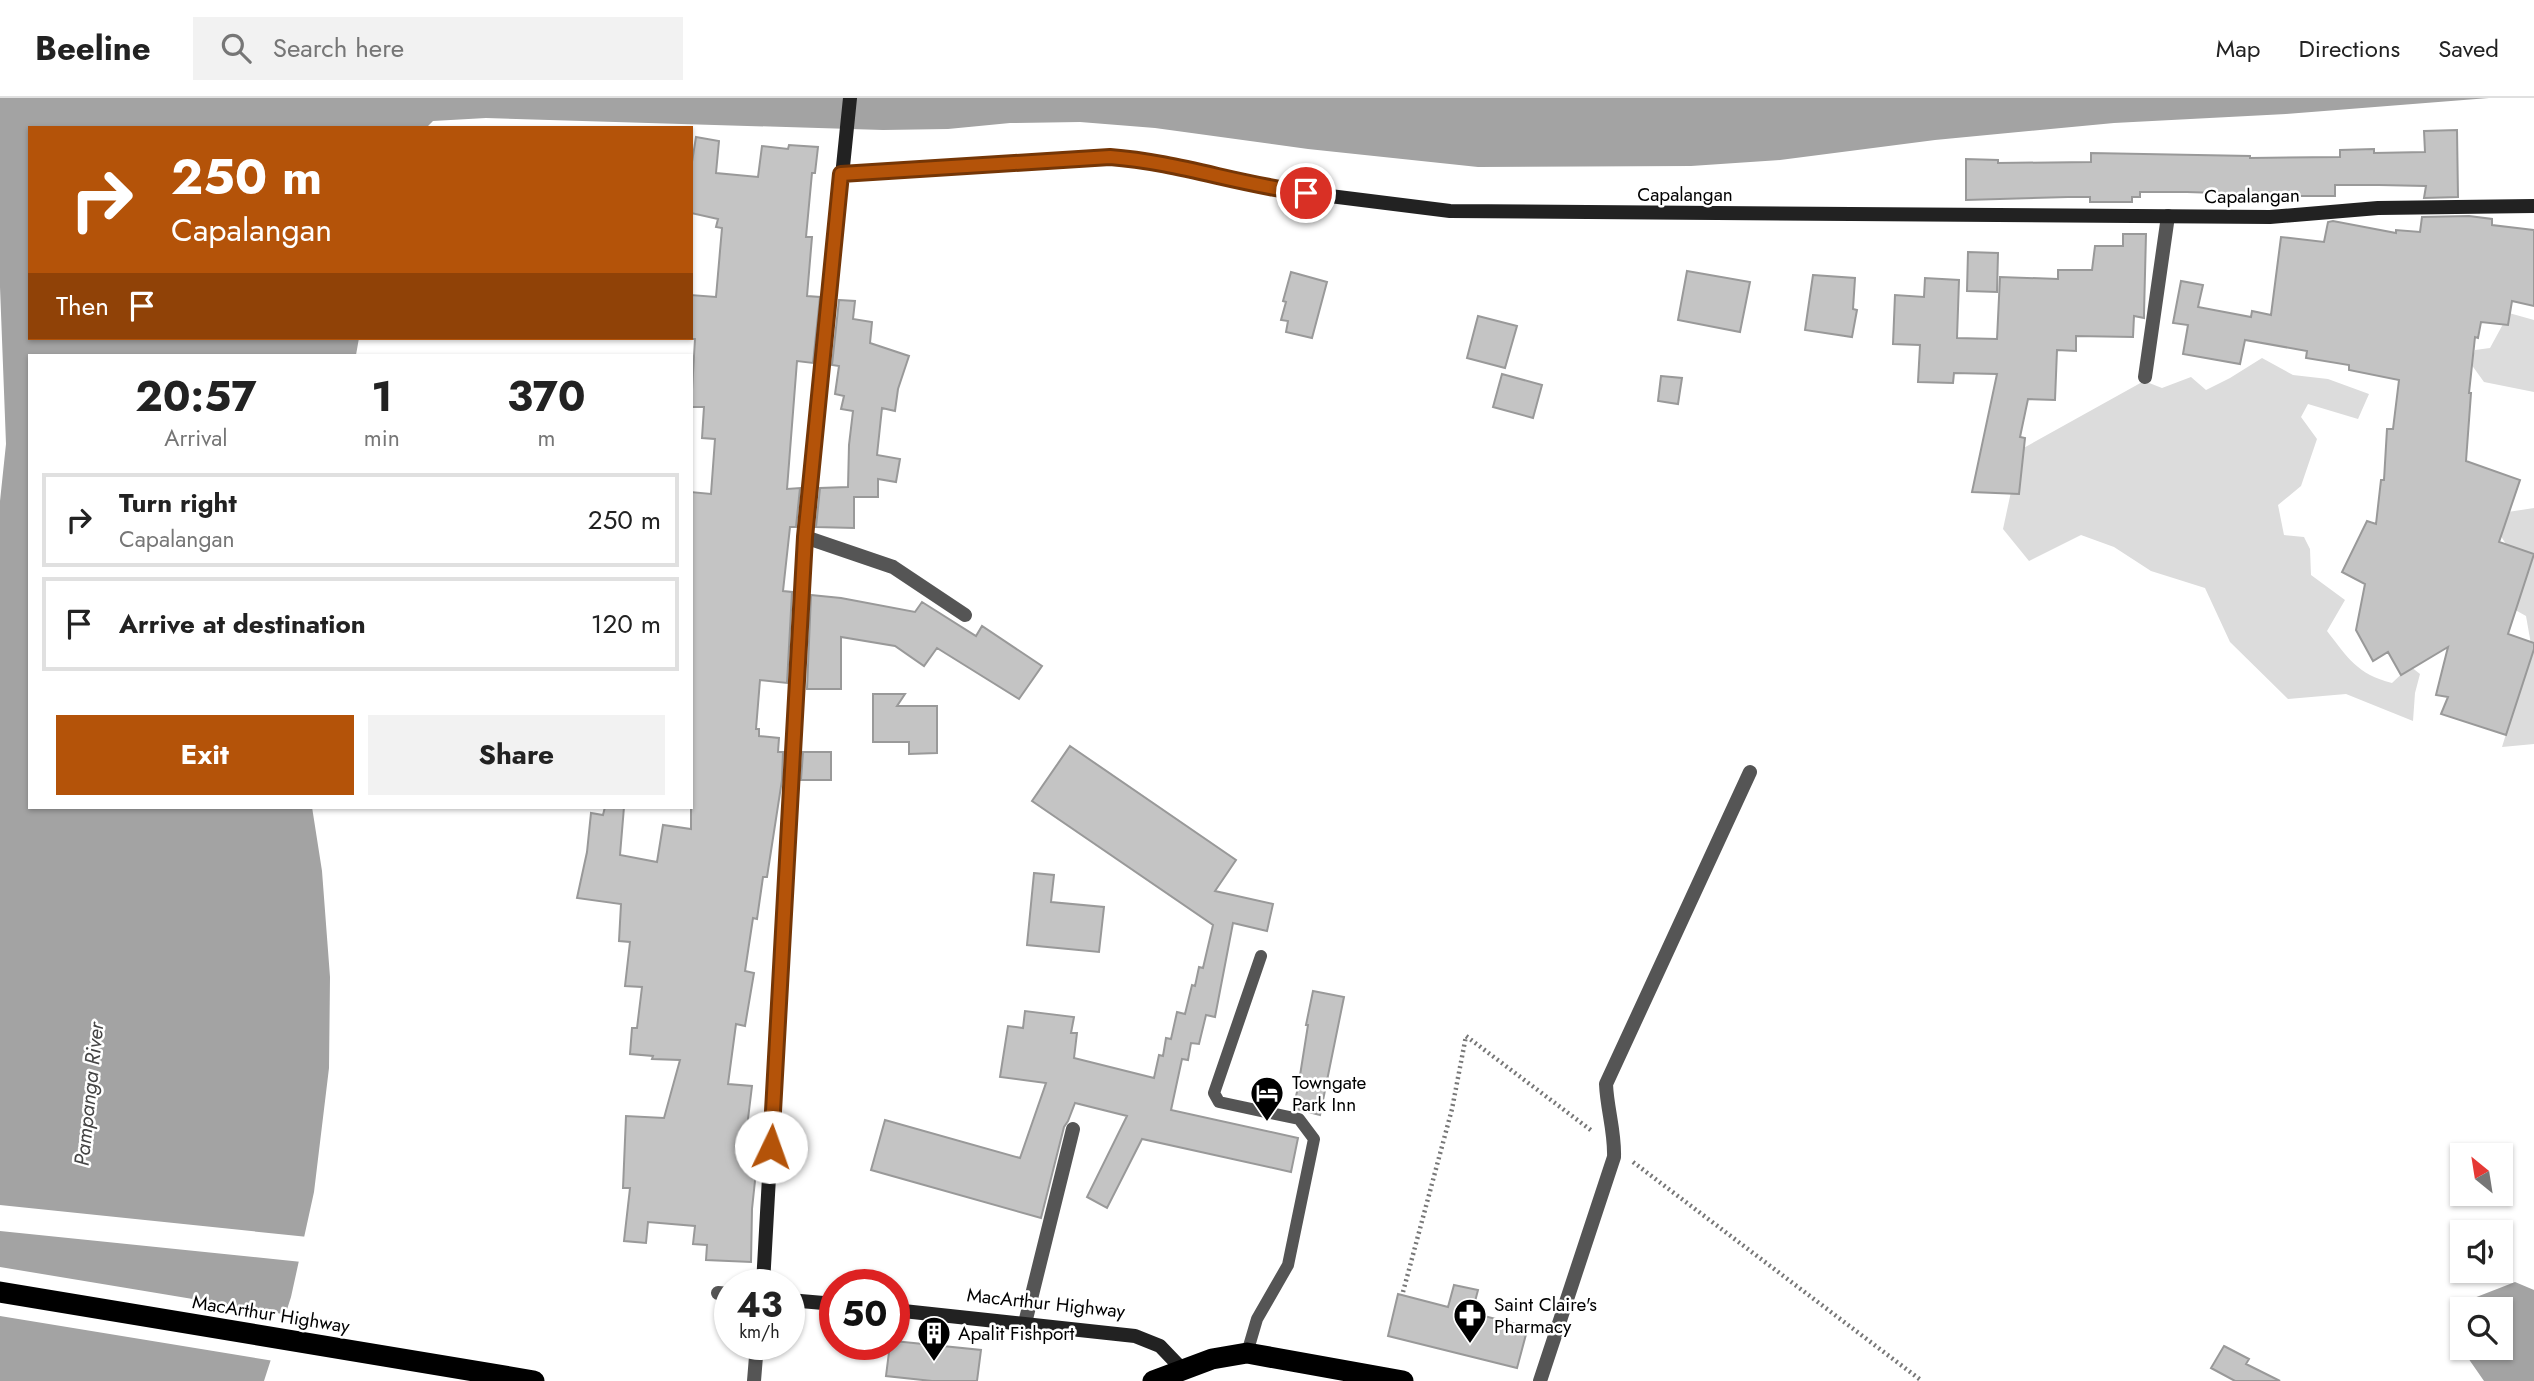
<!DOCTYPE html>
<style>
:root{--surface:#fff;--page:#f2f2f2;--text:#222;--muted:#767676;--line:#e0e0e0;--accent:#b45309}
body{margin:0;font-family:Jost,sans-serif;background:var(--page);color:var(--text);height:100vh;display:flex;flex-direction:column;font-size:26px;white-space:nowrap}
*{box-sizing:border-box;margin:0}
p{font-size:23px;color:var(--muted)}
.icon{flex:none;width:38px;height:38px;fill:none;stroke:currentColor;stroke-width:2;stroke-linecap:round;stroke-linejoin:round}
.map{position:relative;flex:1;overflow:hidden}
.details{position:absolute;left:28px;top:256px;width:665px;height:455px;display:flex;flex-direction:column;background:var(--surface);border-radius:0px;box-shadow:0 2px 5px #0004}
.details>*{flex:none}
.hud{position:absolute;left:28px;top:28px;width:665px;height:214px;border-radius:0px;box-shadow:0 2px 5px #0004;background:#b45309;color:#fff;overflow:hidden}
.needle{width:46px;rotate:330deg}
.buttons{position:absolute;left:2450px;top:1045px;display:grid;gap:14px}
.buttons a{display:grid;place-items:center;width:63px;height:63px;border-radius:0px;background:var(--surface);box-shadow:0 2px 5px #0004;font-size:35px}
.speed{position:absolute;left:714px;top:1171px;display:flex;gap:14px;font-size:35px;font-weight:700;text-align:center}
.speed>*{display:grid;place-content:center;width:91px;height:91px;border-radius:50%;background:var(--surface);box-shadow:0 2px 5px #0004;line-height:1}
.speed small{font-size:18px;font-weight:400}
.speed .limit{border:10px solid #d22;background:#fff;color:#111}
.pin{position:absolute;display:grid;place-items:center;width:60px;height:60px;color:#fff;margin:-30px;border:4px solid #fff;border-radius:50%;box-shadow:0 2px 7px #0007}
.me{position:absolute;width:77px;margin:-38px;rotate:3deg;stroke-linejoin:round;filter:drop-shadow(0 0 5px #0008)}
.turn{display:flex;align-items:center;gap:24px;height:147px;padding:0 28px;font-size:32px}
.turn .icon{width:91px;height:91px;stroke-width:2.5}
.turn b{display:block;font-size:49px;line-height:60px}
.then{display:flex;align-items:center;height:66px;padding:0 28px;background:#0003;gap:14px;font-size:26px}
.eta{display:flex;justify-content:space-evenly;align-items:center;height:119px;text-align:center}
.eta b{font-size:42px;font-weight:700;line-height:49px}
.button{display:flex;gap:14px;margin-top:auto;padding:14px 28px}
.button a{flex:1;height:80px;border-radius:0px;background:var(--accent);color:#fff;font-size:28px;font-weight:700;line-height:80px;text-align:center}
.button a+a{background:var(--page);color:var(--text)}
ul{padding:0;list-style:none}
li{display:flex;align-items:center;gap:21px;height:94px;margin:0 14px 10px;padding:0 14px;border:4px solid var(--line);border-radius:0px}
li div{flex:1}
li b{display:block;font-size:26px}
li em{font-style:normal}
header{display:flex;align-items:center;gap:42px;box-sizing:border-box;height:98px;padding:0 35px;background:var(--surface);border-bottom:2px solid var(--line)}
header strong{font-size:33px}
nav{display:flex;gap:38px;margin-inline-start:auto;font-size:24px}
.search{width:490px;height:63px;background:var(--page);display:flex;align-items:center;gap:18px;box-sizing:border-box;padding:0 24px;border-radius:0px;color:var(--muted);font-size:26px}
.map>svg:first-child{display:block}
.green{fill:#dcdcdc}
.water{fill:#a3a3a3;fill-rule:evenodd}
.pier{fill:#fff}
.building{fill:#c4c4c4;stroke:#999;stroke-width:2}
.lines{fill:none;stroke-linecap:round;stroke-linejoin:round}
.path{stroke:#777;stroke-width:4.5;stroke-dasharray:2 3.5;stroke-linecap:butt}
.lane{stroke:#555;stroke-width:12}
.street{stroke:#555;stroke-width:14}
.secondary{stroke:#222;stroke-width:14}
.highway{stroke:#000;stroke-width:21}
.route-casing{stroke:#753606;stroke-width:18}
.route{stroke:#b45309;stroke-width:12}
.labels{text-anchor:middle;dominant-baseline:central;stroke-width:5;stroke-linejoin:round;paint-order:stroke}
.street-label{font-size:19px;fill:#000;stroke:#fff}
.poi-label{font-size:19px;fill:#000;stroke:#fff;text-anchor:start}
.water-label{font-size:21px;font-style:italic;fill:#444;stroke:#fff}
</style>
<header>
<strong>Beeline</strong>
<div class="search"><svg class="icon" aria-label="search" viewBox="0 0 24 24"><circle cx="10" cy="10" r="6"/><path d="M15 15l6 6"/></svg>Search here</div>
<nav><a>Map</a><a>Directions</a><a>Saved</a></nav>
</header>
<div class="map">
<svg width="2534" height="1283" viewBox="0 0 2534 1283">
<rect width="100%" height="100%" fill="#fff"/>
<path class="green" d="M 2509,215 L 2534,222 L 2534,294 L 2484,284 L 2471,266 L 2475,252 L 2490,250 Z
M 2262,260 L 2293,277 L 2328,281 L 2369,296 L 2358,321 L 2308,306 L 2301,319 L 2317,341 L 2301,388 L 2278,407 L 2284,437 L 2304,439 L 2310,451 L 2311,477 L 2345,502 L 2327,533 C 2348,560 2357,576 2392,585 L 2410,568 L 2420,576 L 2415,595 L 2413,623 L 2346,596 L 2288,601 L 2230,544 L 2205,490 L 2151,473 L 2114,449 L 2081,437 L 2029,463 L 2003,431 L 2020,352 L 2144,283 L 2162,290 L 2191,279 L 2206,292 L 2230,280 Z
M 2534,410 L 2534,646 L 2502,649 L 2532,552 L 2526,518 L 2510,509 L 2512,456 L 2499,435 L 2508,414 Z"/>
<path class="water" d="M 0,0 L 2489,0 L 2286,16 L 2114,25 L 1935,42 L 1780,62 L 1691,68 L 1478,69 L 1308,51 L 1155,30 L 1080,24 L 1010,25 L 948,31 L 883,32 L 486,20 L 433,23 L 426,30 L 30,30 L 30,240 L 359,240 L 356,257 L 30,257 L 30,709 L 312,709 L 322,773 L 330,879 L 329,970 L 314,1094 L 291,1199 L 264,1283 L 0,1283 L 0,403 L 6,346 L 0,189 Z
M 2515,1184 L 2534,1192 L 2534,1283 L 2484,1283 L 2459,1247 L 2461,1205 ZM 2462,1211 L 2501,1211 L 2501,1250 L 2462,1250 Z"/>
<path class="pier" d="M 0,1107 L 308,1139 L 302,1164 L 0,1133 Z
M 0,1169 L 289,1217 L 274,1263 L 0,1218 Z"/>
<path class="building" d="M 2457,32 L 2458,99 L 2424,100 L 2426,88 L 2379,87 L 2335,87 L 2335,98 L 2217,98 L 2217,95 L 2187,94 L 2140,94 L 2140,99 L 2132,99 L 2132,104 L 2090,104 L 2090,99 L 2068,99 L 1966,102 L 1966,61 L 1998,62 L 1998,65 L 2091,64 L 2091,55 L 2250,58 L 2250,60 L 2340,59 L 2340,52 L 2374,51 L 2374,55 L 2425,54 L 2424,33 Z
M 696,39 L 719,43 L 716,75 L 758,79 L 762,48 L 788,51 L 789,47 L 818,49 L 815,75 L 812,75 L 806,139 L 812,139 L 807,198 L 820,199 L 813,265 L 797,263 L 787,391 L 800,390 L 796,429 L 790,429 L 783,493 L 792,494 L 787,585 L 760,582 L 756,631 L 759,631 L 759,638 L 779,640 L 778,654 L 783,654 L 782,682 L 767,779 L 763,779 L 757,821 L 753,820 L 745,873 L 754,875 L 745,928 L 736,926 L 728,986 L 752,988 L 743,1062 L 757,1064 L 752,1111 L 751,1164 L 706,1162 L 707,1147 L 693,1146 L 695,1128 L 648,1124 L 646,1145 L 624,1143 L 630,1090 L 623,1090 L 626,1018 L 664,1020 L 680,962 L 652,961 L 653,958 L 630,956 L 632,930 L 637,930 L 642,889 L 625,888 L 630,844 L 619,843 L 621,806 L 577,800 L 587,754 L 591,715 L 603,717 L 605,709 L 624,709 L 620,757 L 657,764 L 663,727 L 691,731 L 691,394 L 711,396 L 715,341 L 702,340 L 704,309 L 691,309 L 695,241 L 691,241 L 691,197 L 716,199 L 722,130 L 716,129 L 718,121 L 691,115 L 691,70 Z
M 2469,118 L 2492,121 L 2492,127 L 2534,132 L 2534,208 L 2512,203 L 2508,227 L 2481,224 L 2478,240 L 2475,239 L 2469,295 L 2471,295 L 2466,363 L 2520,382 L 2499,444 L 2534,456 L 2508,536 L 2534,545 L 2534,551 L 2506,637 L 2441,616 L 2448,599 L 2436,597 L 2448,549 L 2401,577 L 2388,554 L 2373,563 L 2356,532 L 2365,486 L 2342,474 L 2367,423 L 2376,426 L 2381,382 L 2384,382 L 2387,331 L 2393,331 L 2399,282 L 2349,272 L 2349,267 L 2306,260 L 2307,253 L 2245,242 L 2240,266 L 2183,256 L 2188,227 L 2173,225 L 2181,183 L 2203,187 L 2198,209 L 2251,219 L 2252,213 L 2271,217 L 2281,139 L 2324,144 L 2328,124 L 2333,123 L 2396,135 L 2396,132 L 2420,134 L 2422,119 Z
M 2123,136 L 2146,136 L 2144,216 L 2144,220 L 2134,218 L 2133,239 L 2076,238 L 2076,253 L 2057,252 L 2055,302 L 2028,301 L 2020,339 L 2025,340 L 2019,396 L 1972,394 L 1997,276 L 1954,275 L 1953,285 L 1918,284 L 1920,247 L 1893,246 L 1895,197 L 1924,199 L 1925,180 L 1959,182 L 1957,240 L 1997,241 L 2000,179 L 2058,181 L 2058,172 L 2092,172 L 2095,148 L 2123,148 Z
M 1968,154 L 1998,155 L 1997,194 L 1967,193 Z
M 1687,173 L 1750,184 L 1740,234 L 1678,222 Z
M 1291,174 L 1327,184 L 1312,240 L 1286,234 L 1288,223 L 1281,222 L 1286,204 L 1283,203 Z
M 1813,177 L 1855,180 L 1853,211 L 1857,212 L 1852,239 L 1805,232 Z
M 839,202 L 855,203 L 853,221 L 872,224 L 870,245 L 909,258 L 898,291 L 895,313 L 882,310 L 877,357 L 900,361 L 896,384 L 878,381 L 878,399 L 854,399 L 854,430 L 816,429 L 820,390 L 848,389 L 849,347 L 853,313 L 841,311 L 844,298 L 835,296 L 839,268 L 832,267 Z
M 1478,218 L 1517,228 L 1505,270 L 1467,260 Z
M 1502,276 L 1542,287 L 1533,320 L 1493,309 Z
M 1661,278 L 1682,280 L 1678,306 L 1658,303 Z
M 811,497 L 841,500 L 915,514 L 922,504 L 976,538 L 982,528 L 1042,568 L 1019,601 L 937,550 L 924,568 L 895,548 L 841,539 L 841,591 L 807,591 Z
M 873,596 L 905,596 L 897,608 L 937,608 L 937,655 L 909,656 L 909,644 L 873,644 Z
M 1070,648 L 1236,762 L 1215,793 L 1273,806 L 1267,833 L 1233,825 L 1215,919 L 1206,917 L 1199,946 L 1191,945 L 1188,962 L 1182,961 L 1171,1012 L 1298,1040 L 1291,1074 L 1142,1041 L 1107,1110 L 1087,1099 L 1127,1018 L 1075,1005 L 1068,1023 L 1064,1029 L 1041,1120 L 871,1072 L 885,1022 L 1020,1060 L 1046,985 L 1000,979 L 1008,928 L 1023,930 L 1025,913 L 1074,919 L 1071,935 L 1077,935 L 1074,960 L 1154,980 L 1159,957 L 1163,958 L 1166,940 L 1171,941 L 1177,914 L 1185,916 L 1192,887 L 1195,888 L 1199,869 L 1203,870 L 1213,827 L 1032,703 Z
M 803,654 L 831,654 L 831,682 L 801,682 Z
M 1034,775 L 1054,777 L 1051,804 L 1104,809 L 1099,854 L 1027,847 Z
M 1313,893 L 1344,899 L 1320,1017 L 1293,1010 L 1298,990 L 1308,927 L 1306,927 Z
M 1454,1187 L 1478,1192 L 1472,1215 L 1528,1229 L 1517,1270 L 1388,1238 L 1398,1196 L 1448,1209 Z
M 894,1243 L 981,1252 L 977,1283 L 932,1283 L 886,1278 L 890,1246 L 894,1246 Z
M 2224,1248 L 2249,1261 L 2246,1266 L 2280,1283 L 2235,1283 L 2211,1270 Z"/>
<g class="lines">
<path class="path" d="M 1633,1064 L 1922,1283
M 1403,1194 L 1452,1011 L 1466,938 L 1592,1033"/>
<path class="lane" d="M 1247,1255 L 1257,1221 L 1288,1167 L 1314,1041 L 1299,1021 L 1219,1004 L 1214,995 L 1261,858"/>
<path class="street" d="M 2145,279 L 2168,118
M 805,439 L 893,469 L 965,517
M 718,1195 L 730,1196
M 1025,1225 L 1073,1031
M 754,1283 L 757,1246
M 1540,1283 L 1614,1059 C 1615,1034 1607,1011 1606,986 L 1750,674"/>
<path class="secondary" d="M 841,76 L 1110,59 L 1146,62 L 1282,92 L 1450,113 L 2270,119 L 2378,110 L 2534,108
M 763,1186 L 805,439 L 850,0
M 789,1202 L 835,1206
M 894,1212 L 1135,1238 L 1160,1248 L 1182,1271"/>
<path class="highway" d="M 0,1194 L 534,1283
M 1153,1283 L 1212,1261 L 1247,1255 L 1403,1283"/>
</g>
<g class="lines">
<defs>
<path id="route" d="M 771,1049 L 805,439 L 841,76 L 1110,59 C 1177,64 1240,87 1306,95"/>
</defs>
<use href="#route" class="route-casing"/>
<use href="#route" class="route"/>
</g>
<defs>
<symbol id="hotel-pin" viewBox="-11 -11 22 30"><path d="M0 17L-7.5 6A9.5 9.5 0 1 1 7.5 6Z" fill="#000" stroke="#fff"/><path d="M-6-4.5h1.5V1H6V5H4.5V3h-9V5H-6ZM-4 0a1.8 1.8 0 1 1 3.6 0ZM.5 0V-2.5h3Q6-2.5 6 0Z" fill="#fff"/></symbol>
<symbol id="pharmacy-pin" viewBox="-11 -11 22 30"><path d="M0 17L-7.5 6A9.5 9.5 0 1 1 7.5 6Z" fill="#000" stroke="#fff"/><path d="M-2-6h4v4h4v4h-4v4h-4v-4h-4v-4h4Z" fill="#fff"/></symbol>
<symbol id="building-pin" viewBox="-11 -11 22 30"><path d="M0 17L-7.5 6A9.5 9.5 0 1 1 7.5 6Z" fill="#000" stroke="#fff"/><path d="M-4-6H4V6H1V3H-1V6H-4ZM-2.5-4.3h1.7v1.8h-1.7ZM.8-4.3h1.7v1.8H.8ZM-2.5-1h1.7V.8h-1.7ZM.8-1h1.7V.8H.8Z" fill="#fff"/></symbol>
</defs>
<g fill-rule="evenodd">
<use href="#hotel-pin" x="1248" y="976" width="38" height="52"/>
<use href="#pharmacy-pin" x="1451" y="1198" width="38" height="52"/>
<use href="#building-pin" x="915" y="1216" width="38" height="52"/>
</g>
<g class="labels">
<g class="street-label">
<text x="1685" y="96">Capalangan</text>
<text transform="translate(2252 98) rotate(-1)">Capalangan</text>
<text transform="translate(1046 1205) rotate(6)">MacArthur Highway</text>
<text transform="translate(271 1216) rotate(9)">MacArthur Highway</text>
</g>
<g class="poi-label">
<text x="1292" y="984">Towngate<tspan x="1292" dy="22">Park Inn</tspan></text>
<text x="1494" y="1206">Saint Claire's<tspan x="1494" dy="22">Pharmacy</tspan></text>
<text x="958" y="1235">Apalit Fishport</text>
</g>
<g class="water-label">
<text transform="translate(89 996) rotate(-84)">Pampanga River</text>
</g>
</g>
</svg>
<div class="buttons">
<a><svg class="needle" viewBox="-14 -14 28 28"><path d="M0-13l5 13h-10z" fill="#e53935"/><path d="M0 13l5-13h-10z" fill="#767676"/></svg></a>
<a><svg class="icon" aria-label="sound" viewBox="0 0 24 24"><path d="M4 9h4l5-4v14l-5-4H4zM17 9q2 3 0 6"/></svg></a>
<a><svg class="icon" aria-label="search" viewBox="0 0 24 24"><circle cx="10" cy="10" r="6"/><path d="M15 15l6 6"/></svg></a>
</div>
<div class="speed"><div>43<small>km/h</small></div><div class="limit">50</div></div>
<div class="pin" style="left:1306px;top:95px;background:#d93025"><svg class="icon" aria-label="arrive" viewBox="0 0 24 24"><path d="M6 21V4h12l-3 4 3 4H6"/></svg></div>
<svg class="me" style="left:771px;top:1049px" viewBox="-20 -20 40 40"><circle r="19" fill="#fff"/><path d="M0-13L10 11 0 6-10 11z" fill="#b45309"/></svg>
<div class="hud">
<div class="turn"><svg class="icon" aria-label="right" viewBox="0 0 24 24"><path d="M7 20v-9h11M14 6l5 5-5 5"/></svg><div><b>250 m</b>Capalangan</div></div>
<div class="then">Then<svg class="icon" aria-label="arrive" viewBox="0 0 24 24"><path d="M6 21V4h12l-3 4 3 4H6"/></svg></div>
</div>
<section class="details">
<div class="eta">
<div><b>20:57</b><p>Arrival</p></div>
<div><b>1</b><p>min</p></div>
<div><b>370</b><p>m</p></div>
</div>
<ul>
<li><svg class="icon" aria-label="right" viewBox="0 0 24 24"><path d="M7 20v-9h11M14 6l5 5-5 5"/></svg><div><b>Turn right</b><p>Capalangan</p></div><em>250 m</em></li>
<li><svg class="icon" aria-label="arrive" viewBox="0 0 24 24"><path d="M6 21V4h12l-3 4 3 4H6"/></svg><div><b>Arrive at destination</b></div><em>120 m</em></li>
</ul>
<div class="button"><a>Exit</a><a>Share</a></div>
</section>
</div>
